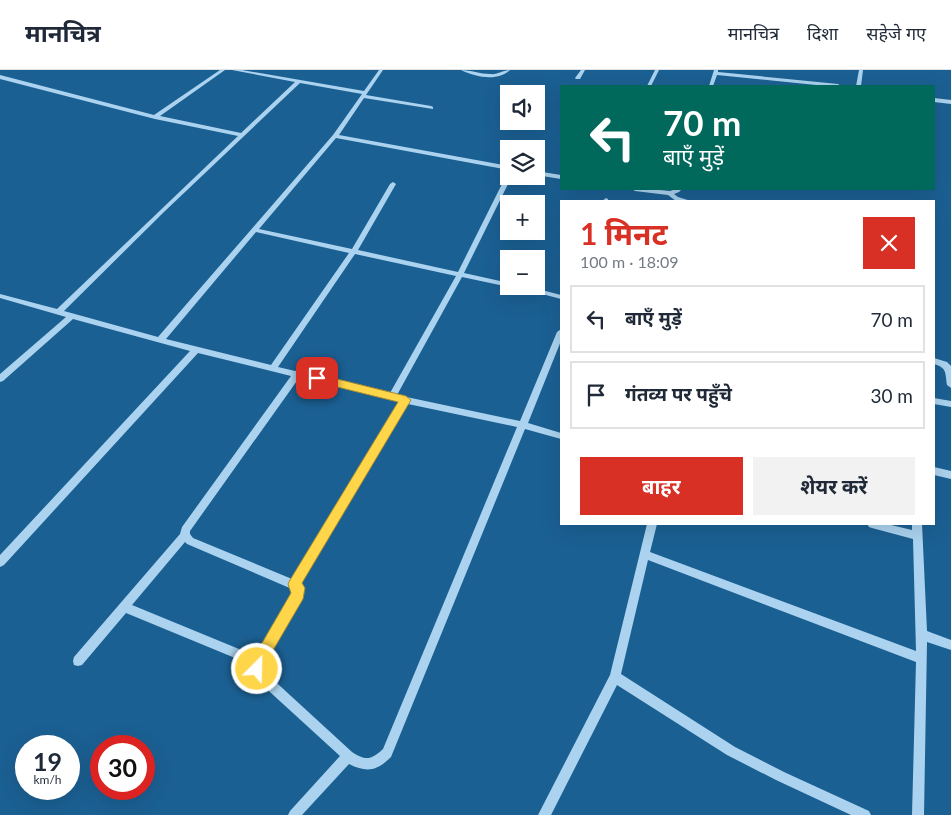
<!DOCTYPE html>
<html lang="hi">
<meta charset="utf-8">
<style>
:root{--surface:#fff;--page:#f2f2f3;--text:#1f2937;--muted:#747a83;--line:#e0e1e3;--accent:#d93025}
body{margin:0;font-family:Lato,"Noto Sans Devanagari",sans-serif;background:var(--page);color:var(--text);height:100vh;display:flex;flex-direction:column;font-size:19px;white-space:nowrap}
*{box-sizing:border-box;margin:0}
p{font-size:16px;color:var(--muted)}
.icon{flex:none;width:28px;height:28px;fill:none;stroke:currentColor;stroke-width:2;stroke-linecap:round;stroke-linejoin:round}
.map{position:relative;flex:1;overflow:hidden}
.sheet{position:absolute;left:560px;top:130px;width:375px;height:325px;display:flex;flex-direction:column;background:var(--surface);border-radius:0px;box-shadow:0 5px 20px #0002}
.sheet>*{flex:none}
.guide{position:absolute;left:560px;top:15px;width:375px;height:105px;border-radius:0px;box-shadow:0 5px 20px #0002;background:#00695c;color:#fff;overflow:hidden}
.buttons{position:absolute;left:500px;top:15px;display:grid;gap:10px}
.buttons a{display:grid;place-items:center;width:45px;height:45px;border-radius:0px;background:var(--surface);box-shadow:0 5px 20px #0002;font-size:25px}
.speed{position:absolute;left:15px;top:665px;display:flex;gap:10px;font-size:25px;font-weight:700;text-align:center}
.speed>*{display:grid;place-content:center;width:65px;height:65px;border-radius:50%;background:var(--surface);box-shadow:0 5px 20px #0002;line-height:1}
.speed small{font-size:12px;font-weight:400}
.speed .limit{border:8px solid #d22;background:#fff;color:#111}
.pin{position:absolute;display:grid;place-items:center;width:42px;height:42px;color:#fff;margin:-21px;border-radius:10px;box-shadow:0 2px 8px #0006}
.me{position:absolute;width:55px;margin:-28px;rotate:23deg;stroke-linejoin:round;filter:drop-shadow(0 0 4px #0008)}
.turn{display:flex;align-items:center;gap:18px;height:105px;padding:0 20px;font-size:22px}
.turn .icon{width:65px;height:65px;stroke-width:2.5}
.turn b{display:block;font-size:35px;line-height:42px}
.round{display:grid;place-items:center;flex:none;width:52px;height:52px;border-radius:0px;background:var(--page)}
.headline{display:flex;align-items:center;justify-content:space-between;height:85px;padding:0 20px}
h1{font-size:30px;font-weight:700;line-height:38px;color:var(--accent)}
.action{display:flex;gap:10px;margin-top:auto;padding:10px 20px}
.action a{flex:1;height:58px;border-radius:0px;background:var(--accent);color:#fff;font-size:20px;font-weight:700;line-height:58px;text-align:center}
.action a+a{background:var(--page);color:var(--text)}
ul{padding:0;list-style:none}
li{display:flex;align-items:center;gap:15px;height:68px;margin:0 10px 8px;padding:0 10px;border:2px solid var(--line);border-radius:0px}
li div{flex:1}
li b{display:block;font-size:19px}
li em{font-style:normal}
header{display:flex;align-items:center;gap:30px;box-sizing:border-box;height:70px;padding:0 25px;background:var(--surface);border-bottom:1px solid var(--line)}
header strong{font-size:24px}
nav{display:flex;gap:28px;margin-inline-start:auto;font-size:18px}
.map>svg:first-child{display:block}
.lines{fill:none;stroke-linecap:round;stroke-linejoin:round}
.minor{fill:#abd3ef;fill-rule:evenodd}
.route{fill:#ffd54a;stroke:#a68a30}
</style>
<header>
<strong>मानचित्र</strong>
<nav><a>मानचित्र</a><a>दिशा</a><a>सहेजे गए</a></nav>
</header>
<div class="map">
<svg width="951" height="745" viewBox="0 0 951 745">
<rect width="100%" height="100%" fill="#1b6093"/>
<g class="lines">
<path class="minor" d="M 220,0 L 225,0 L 160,46 L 241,63 L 295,12 L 232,0 L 242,0 L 364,21 L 379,0 L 383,0 L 366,25 L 431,36 L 433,37 L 433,39 L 364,28 L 339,65 L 509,96 L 509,100 L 336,68 L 259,159 L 352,179 L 390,114 L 393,112 L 396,114 L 358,180 L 458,202 L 506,106 L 509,104 L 509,106 L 512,106 L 464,203 L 509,213 L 509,216 L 526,216 L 561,225 L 561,229 L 512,216 L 509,217 L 462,207 L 397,325 L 520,351 L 557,262 L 561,259 L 561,271 L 528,353 L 561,363 L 561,369 L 525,359 L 391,687 C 377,701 367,703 349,694 L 302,745 L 288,745 L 290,741 L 340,686 L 259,612 L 251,599 L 252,595 L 126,543 L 82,595 L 78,596 L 74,595 L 73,591 L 74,587 L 180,464 L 182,457 L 291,306 L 198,283 L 4,495 L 0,497 L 0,485 L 190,281 L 73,249 L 3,311 L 0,312 L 0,304 L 66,247 L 0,228 L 0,224 L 57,239 L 238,66 L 155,49 L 0,9 L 0,5 L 154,45 ZM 300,13 L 362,24 L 333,65 L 158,267 L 64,241 L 165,141 ZM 256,162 L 349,183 L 271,295 L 166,269 ZM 355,184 L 456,206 L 390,323 L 302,302 L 298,300 L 295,301 L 278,297 ZM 299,308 L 400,332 L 292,509 L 193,468 L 190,464 L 190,461 ZM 408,334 L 517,357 L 383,679 C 371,690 366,691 352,682 L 267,604 L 263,598 L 263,594 L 302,529 L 303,525 L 301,513 ZM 185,472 L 187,474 L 292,519 L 293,524 L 256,586 L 132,535 Z
M 461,0 C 471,0 480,4 490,4 C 498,5 503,0 510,0 C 498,12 475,7 461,0 Z
M 581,0 L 585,0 L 580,9 L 576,9 L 575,8 Z
M 655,0 L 659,0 L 651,16 L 647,16 Z
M 714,0 L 718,0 L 718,2 L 838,14 L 841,16 L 826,16 L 717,5 L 713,16 L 709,16 Z
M 859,0 L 863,0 L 861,16 L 856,16 Z
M 934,28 L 951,30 L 951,34 L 934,32 Z
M 536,101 L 561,105 L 561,109 L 536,105 Z
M 632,119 L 649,119 L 670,121 L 676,119 L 682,119 L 679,122 L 674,124 L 678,127 L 691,131 L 676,131 L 668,125 L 635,121 Z
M 606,128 L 608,129 L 608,131 L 602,131 Z
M 934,288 L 947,292 L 951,296 L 951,318 L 947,315 C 945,302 947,298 934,294 Z
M 934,328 L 951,331 L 951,337 L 934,334 Z
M 934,397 L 951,401 L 951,409 L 934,405 Z
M 647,454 L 657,454 L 650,482 L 916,581 L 913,469 L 872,458 L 869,457 L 867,454 L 887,454 L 912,460 L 912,454 L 922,454 L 927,561 L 951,570 L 951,580 L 927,572 L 924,745 L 912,745 L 916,592 L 648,490 L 621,604 L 735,677 L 784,702 L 869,741 L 871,745 L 851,745 L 776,710 L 727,685 L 617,615 L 551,745 L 538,745 L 610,605 Z"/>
</g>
<path class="route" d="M 317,304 L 406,326 L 411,330 L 302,513 L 305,518 L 303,529 L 265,594 L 262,604 L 257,607 L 252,604 L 250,599 L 251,592 L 291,523 L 288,514 L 290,510 L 398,332 L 313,311 L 311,308 L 313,305 Z"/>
</svg>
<div class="buttons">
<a><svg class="icon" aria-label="sound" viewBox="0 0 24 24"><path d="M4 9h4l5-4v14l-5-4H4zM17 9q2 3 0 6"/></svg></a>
<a><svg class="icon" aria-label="layers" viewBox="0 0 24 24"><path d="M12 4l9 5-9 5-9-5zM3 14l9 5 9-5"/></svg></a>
<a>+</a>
<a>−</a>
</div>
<div class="speed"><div>19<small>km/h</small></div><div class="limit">30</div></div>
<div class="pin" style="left:317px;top:308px;background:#d93025"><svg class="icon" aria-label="arrive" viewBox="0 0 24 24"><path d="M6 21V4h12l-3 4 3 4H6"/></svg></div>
<svg class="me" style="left:257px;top:599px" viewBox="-20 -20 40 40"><circle r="17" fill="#ffd54a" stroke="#fff" stroke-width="3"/><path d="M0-11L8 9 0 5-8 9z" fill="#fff"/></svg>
<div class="guide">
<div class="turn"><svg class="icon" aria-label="left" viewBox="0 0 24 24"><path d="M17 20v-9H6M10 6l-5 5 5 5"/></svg><div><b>70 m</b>बाएँ मुड़ें</div></div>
</div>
<section class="sheet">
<div class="headline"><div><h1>1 मिनट</h1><p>100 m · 18:09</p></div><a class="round" style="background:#d93025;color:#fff"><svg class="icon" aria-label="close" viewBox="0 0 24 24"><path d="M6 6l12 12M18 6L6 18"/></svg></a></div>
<ul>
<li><svg class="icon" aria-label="left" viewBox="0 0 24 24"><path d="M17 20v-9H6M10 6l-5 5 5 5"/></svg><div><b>बाएँ मुड़ें</b></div><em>70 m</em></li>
<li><svg class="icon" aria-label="arrive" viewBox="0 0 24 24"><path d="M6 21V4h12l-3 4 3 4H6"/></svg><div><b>गंतव्य पर पहुँचे</b></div><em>30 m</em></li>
</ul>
<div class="action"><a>बाहर</a><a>शेयर करें</a></div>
</section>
</div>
